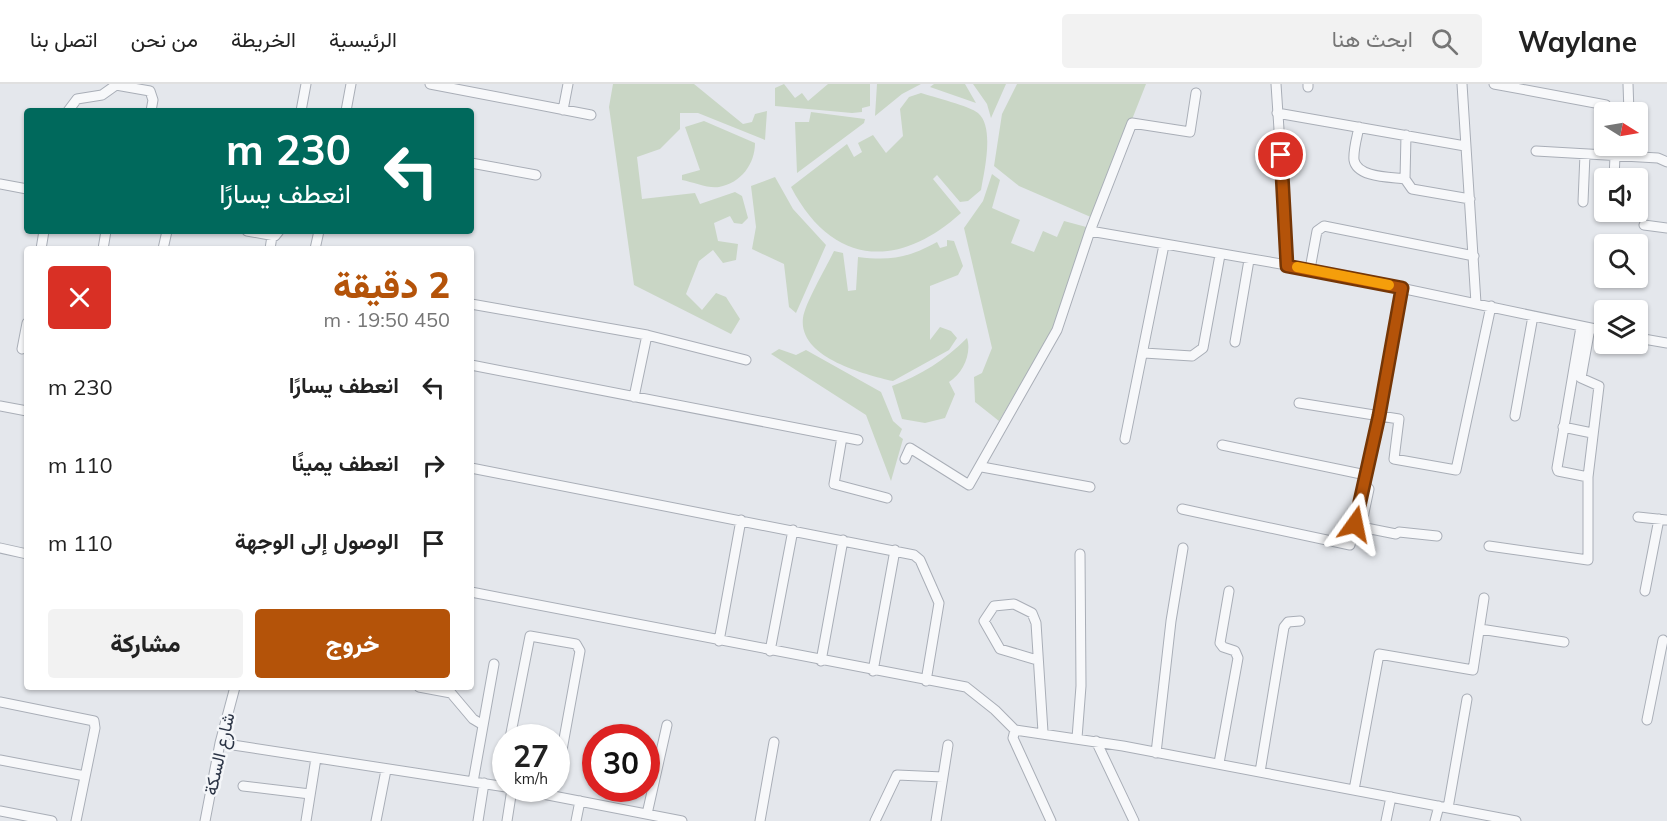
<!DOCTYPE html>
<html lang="ar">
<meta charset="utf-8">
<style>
:root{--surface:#fff;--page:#f2f2f2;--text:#222;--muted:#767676;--line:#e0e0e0;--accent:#b45309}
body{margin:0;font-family:Mulish,Vazirmatn,sans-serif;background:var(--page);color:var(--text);direction:rtl;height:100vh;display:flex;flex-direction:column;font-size:22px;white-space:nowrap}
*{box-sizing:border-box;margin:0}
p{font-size:20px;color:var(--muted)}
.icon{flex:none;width:33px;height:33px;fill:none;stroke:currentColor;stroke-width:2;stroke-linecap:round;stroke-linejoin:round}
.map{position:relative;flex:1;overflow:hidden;direction:ltr}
.panel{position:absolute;left:24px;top:162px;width:450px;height:444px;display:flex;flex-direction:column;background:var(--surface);border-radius:6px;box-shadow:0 2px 4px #0004;direction:rtl}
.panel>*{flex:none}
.guide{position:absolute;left:24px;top:24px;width:450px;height:126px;border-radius:6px;box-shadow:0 2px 4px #0004;direction:rtl;background:#00695c;color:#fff;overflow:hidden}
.needle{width:39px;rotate:101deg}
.tools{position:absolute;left:1594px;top:18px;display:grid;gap:12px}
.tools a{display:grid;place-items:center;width:54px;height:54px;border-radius:6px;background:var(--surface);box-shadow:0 2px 4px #0004;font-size:30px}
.speed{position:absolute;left:492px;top:640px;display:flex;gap:12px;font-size:30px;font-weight:700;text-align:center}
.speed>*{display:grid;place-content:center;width:78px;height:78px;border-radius:50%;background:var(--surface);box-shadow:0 2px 4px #0004;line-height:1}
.speed small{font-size:15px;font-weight:400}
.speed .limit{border:9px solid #d22;background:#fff;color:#111}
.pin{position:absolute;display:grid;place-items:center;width:51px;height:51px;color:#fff;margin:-26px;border:3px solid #fff;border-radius:50%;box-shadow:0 2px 6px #0007}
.me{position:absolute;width:66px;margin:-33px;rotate:12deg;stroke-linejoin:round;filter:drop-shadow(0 0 4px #0008)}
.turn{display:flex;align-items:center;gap:21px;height:126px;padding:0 24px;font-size:27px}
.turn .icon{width:78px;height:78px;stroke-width:2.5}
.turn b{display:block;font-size:42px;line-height:51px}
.round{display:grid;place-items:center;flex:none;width:63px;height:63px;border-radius:6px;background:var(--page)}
.overview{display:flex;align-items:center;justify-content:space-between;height:102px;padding:0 24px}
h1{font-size:36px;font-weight:800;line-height:45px;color:var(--accent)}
.primary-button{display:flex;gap:12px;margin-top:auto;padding:12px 24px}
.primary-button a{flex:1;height:69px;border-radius:6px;background:var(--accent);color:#fff;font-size:24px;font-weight:800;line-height:69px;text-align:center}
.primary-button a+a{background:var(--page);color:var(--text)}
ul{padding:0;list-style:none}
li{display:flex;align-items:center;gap:18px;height:78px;padding:0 24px}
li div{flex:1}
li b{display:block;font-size:22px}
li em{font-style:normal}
header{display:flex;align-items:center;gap:36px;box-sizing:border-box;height:84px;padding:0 30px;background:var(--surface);border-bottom:2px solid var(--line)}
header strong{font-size:28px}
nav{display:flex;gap:33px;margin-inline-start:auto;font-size:21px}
.search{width:420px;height:54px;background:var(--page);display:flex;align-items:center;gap:15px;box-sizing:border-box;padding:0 21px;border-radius:6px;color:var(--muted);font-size:22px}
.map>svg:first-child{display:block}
.green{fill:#c9d6c5}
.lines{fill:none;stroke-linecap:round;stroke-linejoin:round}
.minor-casing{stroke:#a9aeb7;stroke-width:11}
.minor{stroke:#f7f8fa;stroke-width:9}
.route-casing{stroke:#753606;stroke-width:15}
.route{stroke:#b45309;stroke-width:10}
.slow{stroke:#f59e0b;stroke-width:10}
.labels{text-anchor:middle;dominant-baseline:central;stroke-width:5;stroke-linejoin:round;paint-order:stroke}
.street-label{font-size:18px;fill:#2b3445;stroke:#f4f6f9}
</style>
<header>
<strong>Waylane</strong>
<div class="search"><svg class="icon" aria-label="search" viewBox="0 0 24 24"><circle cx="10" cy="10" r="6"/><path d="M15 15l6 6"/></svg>ابحث هنا</div>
<nav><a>الرئيسية</a><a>الخريطة</a><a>من نحن</a><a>اتصل بنا</a></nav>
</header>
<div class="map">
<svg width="1667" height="737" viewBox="0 0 1667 737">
<rect width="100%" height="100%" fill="#e4e7ec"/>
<path class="green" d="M 613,0 L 694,0 L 743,40 L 752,38 L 755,30 L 767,27 L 765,56 L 698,29 L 680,29 L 680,45 L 660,65 L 637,73 L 642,115 L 695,109 L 700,120 L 735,108 L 742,112 L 748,134 L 742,140 L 734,139 L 730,132 L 714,139 L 718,157 L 738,160 L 736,176 L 723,179 L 713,166 L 699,177 L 686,210 L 702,226 L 716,209 L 726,213 L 740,235 L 731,250 L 634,201 L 609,23 Z
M 784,0 L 795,14 L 802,9 L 808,17 L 828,0 L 870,0 L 870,22 L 862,24 L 862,28 L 852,29 L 775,22 L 775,4 Z
M 877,0 L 921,0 L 902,10 L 875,32 Z
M 934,0 L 965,0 L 976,19 L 930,3 Z
M 973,0 L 1006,0 L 991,34 L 987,20 Z
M 1017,0 L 1146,0 L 1093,134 L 1019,102 L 994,82 L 1002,30 Z
M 921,9 C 933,13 970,22 978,29 C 995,43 984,88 981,106 L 968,117 L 960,118 L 937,91 L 933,95 L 961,129 C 898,186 832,182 791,103 L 847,60 L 854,73 L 862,68 L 858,59 L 873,51 L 886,69 L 903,52 L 900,25 L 909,13 Z
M 811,28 L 865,35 L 864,39 L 797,89 L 795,38 L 809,38 Z
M 704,37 L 755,59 C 755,80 741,99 719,103 C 709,105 693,98 682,96 L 682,91 L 700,86 L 685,43 Z
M 992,90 L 1000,96 L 992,124 L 1020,136 L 1011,159 L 1034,168 L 1043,147 L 1057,153 L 1064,137 L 1090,144 L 1051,248 L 999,337 L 975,318 L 974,293 L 982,289 L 992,264 L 964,144 L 983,117 Z
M 775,93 L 793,125 L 826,161 L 796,229 L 789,223 L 784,180 L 752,165 L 756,143 L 751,102 Z
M 947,156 L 954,157 L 963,182 L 958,191 L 930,202 L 930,256 L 940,243 L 951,247 L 957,254 L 949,266 L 893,297 C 863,290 798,273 803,234 C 805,219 827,182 834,167 L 843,169 L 848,207 L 856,206 L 858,173 C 890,177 908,174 937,158 L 940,164 L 947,162 Z
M 967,254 C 972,269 963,290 949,298 L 955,310 L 945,334 L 925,339 L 902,335 L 892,302 C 921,291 945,276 967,254 Z
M 779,265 L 796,271 L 806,266 L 881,308 L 893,337 L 902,345 L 899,352 L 903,355 L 891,397 L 866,331 L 771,270 Z"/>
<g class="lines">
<defs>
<path id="minor" d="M 430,0 L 591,31
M 1276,0 L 1288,182
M 1308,0 L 1308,3
M 1462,0 L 1476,219
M 1494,0 L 1606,21
M 1628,0 L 1629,28
M 563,26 L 568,0
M 68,27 L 77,15 L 102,11 L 116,1 L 150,7 L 153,16 L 151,27
M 301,27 L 306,0
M 346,27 L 351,0
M 1277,29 L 1465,62
M 1359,43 C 1357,53 1353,66 1354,76 C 1357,94 1392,93 1405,95
M 1406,51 L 1405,95 L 1412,105 L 1470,115
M 1536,67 L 1658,74 L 1667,78
M 471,79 L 536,91
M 1614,94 L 1615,72
M 0,100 L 27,105
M 1583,118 L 1585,70
M 1644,141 L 1667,144
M 247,147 L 275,152 L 279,147
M 1090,147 L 1310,185 L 1605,247
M 41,165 L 44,147
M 103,165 L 106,147
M 163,165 L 167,147
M 270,165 L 272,152
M 315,165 L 319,147
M 1310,185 L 1317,147 L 1324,142 L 1474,172
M 471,220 L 647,251 L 746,276
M 1581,243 L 1557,384 L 1558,387 L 1588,393
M 1638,254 L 1667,259
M 1235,258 L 1249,176
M 22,265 L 27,239
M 1144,269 L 1192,272 L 1203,264 L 1220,171
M 471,281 L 858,356
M 634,313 L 647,251
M 1299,319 L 1399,335 L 1394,375 L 1456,386 L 1491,222
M 0,322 L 27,327
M 1515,332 L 1533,232
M 1563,343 L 1592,349
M 842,353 L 834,400 L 887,414
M 1125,355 L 1164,161
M 1222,361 L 1366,391
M 905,375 L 910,364 L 969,401 L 1057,246 L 1090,147 L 1132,39 L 1190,48 L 1196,9
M 982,383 L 1090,403
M 471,384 L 914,471 L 920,476 L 939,519 L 926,597
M 1364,399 L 1369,405 L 1361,443 L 1396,450 L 1399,448 L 1437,452
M 1182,425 L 1350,461 L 1379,332 L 1402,203
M 1638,433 L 1667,436
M 1489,462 L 1588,476 L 1588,393 L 1599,302 L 1581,294 L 1590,244
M 0,464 L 27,470
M 1645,507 L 1659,435
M 471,508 L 966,603 L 995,626 L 1015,646 L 1123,662 L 1516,737
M 1480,545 L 1564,558
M 719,557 L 741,436
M 770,567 L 793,446
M 1037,576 L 1000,565 L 984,537 L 994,522 L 1014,520 L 1032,529 L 1036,539 L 1043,648
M 821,577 L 843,456
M 873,587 L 895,466
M 419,603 L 451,609 L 473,635 L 483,641
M 0,618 L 94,637 L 95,644 L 76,737
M 1647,636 L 1663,556
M 1015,646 L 1013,654 L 1051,737
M 510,654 L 530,552 L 576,560 L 580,567 L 556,699
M 1077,654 L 1081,602 L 1080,470
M 1096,657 L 1134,737
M 220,659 L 506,703
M 1156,669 L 1171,537 L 1183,464
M 0,676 L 85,692
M 1219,679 L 1238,574 L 1235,567 L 1223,563 L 1220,559 L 1229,507
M 1260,688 L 1284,543 L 1288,538 L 1300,537
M 473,698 L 494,580
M 243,702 L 310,710
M 502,702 L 506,682
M 517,705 L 682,737
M 1354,706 L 1379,570 L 1473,586 L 1484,514
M 1448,724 L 1467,615
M 0,727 L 52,737
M 647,730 L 667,641
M 205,737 L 220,659 L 235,603
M 306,737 L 316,674
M 376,737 L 386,686
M 478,737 L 484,699
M 507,737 L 512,705
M 576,737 L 580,717
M 760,737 L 774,658
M 875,737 L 897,691 L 943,693
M 936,737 L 948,661
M 1386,737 L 1391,713
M 1435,737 L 1439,722"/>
</defs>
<use href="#minor" class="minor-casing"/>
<use href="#minor" class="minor"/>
</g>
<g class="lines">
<defs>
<path id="route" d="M 1281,71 L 1287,182 L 1402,204 L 1379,332 L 1355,440"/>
</defs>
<use href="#route" class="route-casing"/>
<use href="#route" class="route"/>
<path class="slow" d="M 1297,183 L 1389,201"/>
</g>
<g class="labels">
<g class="street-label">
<text transform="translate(219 670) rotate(-77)">شارع السكة</text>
</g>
</g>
</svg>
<div class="tools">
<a><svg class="needle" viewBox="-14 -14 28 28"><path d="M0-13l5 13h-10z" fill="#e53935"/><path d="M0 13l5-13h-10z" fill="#767676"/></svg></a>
<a><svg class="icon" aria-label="sound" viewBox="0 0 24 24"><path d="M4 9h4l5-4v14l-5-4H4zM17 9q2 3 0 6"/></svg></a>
<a><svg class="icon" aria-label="search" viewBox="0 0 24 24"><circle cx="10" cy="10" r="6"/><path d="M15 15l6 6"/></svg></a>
<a><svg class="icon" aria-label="layers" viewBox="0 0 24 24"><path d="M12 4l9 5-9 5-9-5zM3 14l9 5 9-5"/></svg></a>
</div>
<div class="speed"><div>27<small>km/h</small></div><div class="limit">30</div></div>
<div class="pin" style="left:1281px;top:71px;background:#d93025"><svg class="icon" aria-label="arrive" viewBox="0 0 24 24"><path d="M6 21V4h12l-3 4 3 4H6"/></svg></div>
<svg class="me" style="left:1355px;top:440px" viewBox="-20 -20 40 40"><path d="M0-17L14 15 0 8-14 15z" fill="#b45309" stroke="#fff" stroke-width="4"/></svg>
<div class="guide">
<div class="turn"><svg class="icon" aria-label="left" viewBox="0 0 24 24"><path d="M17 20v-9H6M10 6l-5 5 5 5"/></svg><div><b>230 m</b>انعطف يسارًا</div></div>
</div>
<section class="panel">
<div class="overview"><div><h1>2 دقيقة</h1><p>450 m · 19:50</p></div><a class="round" style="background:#d93025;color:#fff"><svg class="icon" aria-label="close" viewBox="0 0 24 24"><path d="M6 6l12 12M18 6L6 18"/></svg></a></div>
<ul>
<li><svg class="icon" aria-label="left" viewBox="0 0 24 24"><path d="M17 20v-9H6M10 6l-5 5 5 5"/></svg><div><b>انعطف يسارًا</b></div><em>230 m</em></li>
<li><svg class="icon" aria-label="right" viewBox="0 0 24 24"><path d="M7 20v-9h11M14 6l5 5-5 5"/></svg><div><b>انعطف يمينًا</b></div><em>110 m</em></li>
<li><svg class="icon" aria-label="arrive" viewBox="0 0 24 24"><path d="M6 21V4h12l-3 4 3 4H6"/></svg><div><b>الوصول إلى الوجهة</b></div><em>110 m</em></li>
</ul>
<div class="primary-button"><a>خروج</a><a>مشاركة</a></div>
</section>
</div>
